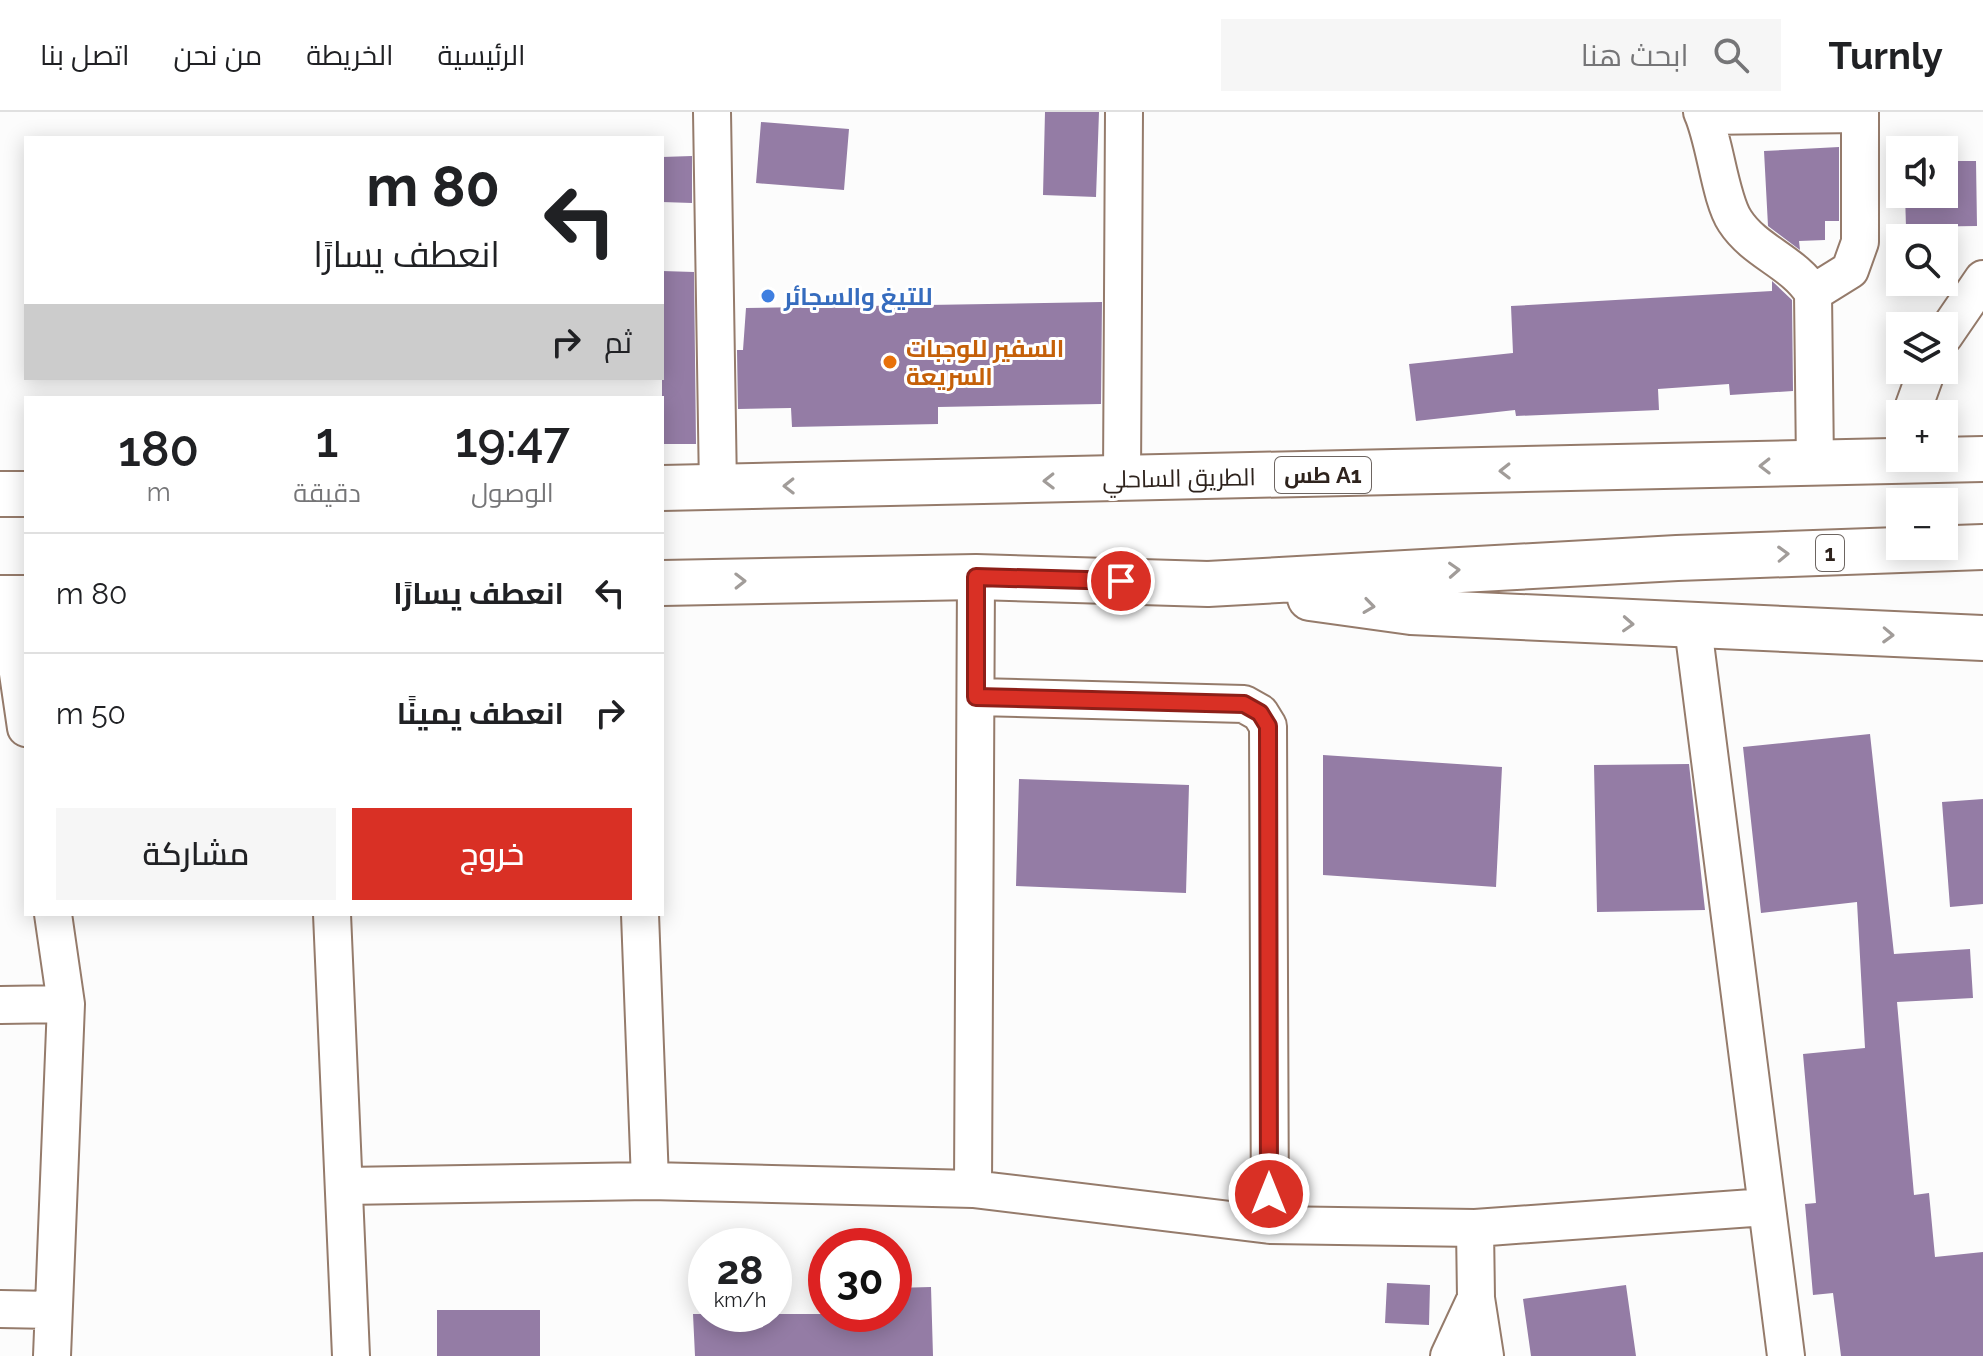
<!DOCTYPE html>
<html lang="ar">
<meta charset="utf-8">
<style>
:root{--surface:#fff;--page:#f6f6f6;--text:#202124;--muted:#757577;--line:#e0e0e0;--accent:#d93025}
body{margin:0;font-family:Raleway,Cairo,sans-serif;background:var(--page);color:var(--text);direction:rtl;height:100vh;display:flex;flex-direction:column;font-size:30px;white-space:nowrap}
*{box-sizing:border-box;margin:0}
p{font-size:26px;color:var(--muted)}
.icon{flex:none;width:44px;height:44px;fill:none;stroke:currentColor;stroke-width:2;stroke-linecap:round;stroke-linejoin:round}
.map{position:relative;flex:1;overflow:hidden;direction:ltr}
.side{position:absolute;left:24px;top:284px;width:640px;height:520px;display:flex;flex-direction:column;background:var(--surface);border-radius:0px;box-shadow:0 4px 20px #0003;direction:rtl}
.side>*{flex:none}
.hud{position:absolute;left:24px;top:24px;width:640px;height:244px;border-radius:0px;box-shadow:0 4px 20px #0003;direction:rtl;background:#fff;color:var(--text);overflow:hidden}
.buttons{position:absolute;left:1886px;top:24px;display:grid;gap:16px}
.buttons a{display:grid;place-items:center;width:72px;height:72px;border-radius:0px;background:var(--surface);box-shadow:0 4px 20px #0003;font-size:40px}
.speed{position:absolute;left:688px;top:1116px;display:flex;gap:16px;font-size:40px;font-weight:700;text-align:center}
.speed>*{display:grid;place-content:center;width:104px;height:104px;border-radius:50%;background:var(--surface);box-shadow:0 4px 20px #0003;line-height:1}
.speed small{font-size:20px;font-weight:400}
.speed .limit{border:12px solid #d22;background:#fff;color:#111}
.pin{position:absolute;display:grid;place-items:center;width:68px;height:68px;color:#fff;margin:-34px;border:4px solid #fff;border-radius:50%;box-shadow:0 2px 8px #0007}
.me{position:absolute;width:88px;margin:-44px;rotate:0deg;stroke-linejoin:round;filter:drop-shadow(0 0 6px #0008)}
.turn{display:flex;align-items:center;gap:28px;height:168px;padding:0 32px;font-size:36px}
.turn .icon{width:104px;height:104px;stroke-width:2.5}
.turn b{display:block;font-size:56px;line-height:68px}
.then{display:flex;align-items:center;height:76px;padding:0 32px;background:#0003;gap:16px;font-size:30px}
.eta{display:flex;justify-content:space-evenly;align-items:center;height:136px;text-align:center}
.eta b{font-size:48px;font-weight:600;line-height:56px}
.cta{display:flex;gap:16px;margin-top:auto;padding:16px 32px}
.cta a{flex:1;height:92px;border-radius:0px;background:var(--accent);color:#fff;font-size:32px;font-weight:600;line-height:92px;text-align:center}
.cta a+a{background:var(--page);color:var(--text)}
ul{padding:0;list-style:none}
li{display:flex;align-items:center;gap:24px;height:120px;padding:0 32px;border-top:2px solid var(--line)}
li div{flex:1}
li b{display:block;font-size:30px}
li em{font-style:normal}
header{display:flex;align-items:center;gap:48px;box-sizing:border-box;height:112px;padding:0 40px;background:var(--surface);border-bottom:2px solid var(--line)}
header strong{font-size:38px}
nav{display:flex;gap:44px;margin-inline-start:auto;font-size:28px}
.search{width:560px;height:72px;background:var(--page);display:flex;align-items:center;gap:20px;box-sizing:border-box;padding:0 28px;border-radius:0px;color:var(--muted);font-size:30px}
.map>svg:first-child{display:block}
.building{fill:#947ca5}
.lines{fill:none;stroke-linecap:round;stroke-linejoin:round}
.minor-casing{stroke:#957b6b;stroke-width:40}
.trunk-casing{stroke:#957b6b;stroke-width:48}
.minor{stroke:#fff;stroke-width:36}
.trunk{stroke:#fff;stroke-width:44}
.oneway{stroke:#a19c99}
.route-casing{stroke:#8d1f18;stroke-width:20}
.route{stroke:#d93025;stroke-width:14}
.shop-dot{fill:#3f7fe0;stroke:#fff;stroke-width:3}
.food-dot{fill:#e8710a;stroke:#fff;stroke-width:3}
.labels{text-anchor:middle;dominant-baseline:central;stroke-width:6;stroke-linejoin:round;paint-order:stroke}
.shield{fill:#fff;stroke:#6d6561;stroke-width:2}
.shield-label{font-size:22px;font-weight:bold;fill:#2e231d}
.shop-label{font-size:24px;font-weight:bold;fill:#366cbe;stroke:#fff;text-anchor:start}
.food-label{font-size:24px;font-weight:bold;fill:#c56008;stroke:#fff;text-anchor:start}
.street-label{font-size:24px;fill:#2e231d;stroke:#fff}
</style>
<header>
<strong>Turnly</strong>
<div class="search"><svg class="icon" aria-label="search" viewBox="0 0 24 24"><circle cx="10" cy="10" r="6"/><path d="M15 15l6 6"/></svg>ابحث هنا</div>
<nav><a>الرئيسية</a><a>الخريطة</a><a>من نحن</a><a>اتصل بنا</a></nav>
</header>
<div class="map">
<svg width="1983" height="1244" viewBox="0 0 1983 1244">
<rect width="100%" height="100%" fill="#fcfcfc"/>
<path class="building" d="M 1045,0 L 1099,0 L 1096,85 L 1043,83 Z
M 761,10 L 849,17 L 844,78 L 756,71 Z
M 1839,35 L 1839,109 L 1825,109 L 1825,128 L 1799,129 L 1800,138 L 1768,114 L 1764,39 Z
M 692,44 L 692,91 L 662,90 L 662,45 Z
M 1944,49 L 1976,49 L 1977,114 L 1906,115 L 1905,82 L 1944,82 Z
M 662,159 L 694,160 L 696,332 L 662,332 Z
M 1772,169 L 1792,188 L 1793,279 L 1730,283 L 1729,272 L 1658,277 L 1659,298 L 1516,304 L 1515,298 L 1416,309 L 1409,252 L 1513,241 L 1511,194 L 1772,179 Z
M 1102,190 L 1101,292 L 938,295 L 938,312 L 792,315 L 791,296 L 738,297 L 737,238 L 743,238 L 746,196 Z
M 1870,622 L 1894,842 L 1970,837 L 1973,886 L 1897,890 L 1914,1083 L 1929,1081 L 1935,1145 L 1983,1140 L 1983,1244 L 1841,1244 L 1833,1181 L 1813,1183 L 1805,1092 L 1816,1091 L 1803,942 L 1865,936 L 1857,790 L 1761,801 L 1743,635 Z
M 1323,643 L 1502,655 L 1496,775 L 1323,763 Z
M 1689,652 L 1705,798 L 1597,800 L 1594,653 Z
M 1019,667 L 1189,673 L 1186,781 L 1016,774 Z
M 1983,687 L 1983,792 L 1950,795 L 1942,690 Z
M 1387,1171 L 1430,1173 L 1429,1213 L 1385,1211 Z
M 1626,1173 L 1636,1244 L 1531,1244 L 1523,1187 Z
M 931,1175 L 933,1244 L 695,1244 L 693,1202 L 894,1202 L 894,1176 Z
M 437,1198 L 540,1198 L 540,1244 L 437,1244 Z"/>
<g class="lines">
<defs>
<path id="minor" d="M 712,0 L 718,376
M 1702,0 C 1715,28 1720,87 1735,109 C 1755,140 1794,150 1813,181 L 1815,353
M 1704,4 L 1860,2
M 1813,181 L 1850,158 L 1860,130 L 1860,0
M 1944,224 L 1983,167
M 1911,302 L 1927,258
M 1122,367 L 1124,0
M 7,486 L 26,616
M 1693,515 L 1786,1244
M 976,585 L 1244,592 L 1260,601 L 1268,614 L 1270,1113
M 332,802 L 351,1244
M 640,802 L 650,1069
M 0,893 L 66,892
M 345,1074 L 650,1069 L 973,1077 L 1270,1113 L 1475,1116 L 1476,1186 L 1449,1244
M 973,1077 L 976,465
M 1475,1116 L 1766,1095
M 1476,1186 L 1485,1244
M 0,1197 L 53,1198
M 52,1244 L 66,892 L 53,802"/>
<path id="trunk" d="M 662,376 L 1983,347
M 0,382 L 26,382
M 662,471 L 976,465 L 1208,472 L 1677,446 L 1983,435
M 0,486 L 26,486
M 1310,486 L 1411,500 L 1983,526"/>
</defs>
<use href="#minor" class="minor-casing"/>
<use href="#trunk" class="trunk-casing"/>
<use href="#minor" class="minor"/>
<use href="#trunk" class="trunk"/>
</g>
<defs><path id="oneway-chevron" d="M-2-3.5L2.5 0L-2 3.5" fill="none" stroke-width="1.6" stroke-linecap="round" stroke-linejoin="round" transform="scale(2)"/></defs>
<g class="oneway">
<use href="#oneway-chevron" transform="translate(1765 354) rotate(179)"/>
<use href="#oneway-chevron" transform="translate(1505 359) rotate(179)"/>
<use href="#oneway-chevron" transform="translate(1049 369) rotate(179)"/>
<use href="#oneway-chevron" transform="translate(789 374) rotate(179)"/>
<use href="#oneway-chevron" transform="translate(1783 442) rotate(-2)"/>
<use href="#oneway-chevron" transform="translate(1454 458) rotate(-3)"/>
<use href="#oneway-chevron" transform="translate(740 469) rotate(-1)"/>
<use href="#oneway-chevron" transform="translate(1369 494) rotate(8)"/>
<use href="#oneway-chevron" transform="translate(1628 512) rotate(3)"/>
<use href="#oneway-chevron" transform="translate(1888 523) rotate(2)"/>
</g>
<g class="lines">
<defs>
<path id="route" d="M 1121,469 L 976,465 L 976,585 L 1244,592 L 1260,601 L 1268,614 L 1269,1082"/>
</defs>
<use href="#route" class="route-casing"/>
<use href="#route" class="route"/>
</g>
<circle class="shop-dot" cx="768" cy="184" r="8"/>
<circle class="food-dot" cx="890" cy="250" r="8"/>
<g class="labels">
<g class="shield">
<rect x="1275" y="345" width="96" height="36" rx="6"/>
<rect x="1816" y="423" width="28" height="36" rx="6"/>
</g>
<g class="shield-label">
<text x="1323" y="363">طس A1</text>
<text x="1830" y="441">1</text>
</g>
<g class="shop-label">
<text x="784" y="184">للتيغ والسجائر</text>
</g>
<g class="food-label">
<text x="906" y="236">السفير للوجبات<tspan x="906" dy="28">السريعة</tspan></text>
</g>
<g class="street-label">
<text transform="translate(1179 366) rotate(-1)">الطريق الساحلي</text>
</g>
</g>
</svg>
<div class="buttons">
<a><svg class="icon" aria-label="sound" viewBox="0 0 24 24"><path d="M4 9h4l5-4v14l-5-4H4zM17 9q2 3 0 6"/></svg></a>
<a><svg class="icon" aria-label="search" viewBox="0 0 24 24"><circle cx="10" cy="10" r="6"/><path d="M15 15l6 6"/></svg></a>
<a><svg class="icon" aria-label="layers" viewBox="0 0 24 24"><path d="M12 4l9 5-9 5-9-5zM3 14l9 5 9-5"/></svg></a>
<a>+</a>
<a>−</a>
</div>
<div class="speed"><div>28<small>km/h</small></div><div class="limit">30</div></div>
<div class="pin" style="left:1121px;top:469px;background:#d93025"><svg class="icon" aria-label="arrive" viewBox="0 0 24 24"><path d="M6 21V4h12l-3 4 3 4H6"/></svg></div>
<svg class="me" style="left:1269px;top:1082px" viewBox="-20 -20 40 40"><circle r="17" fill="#d93025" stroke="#fff" stroke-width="3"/><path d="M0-11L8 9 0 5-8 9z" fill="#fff"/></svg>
<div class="hud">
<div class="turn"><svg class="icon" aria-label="left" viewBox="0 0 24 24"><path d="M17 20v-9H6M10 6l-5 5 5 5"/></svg><div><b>80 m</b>انعطف يسارًا</div></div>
<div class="then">ثم<svg class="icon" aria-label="right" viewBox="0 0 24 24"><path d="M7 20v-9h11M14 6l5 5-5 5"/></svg></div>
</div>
<section class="side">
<div class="eta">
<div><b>19:47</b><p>الوصول</p></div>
<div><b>1</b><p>دقيقة</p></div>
<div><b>180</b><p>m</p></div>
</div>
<ul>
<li><svg class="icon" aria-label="left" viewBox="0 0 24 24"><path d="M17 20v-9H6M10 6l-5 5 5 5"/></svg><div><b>انعطف يسارًا</b></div><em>80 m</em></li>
<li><svg class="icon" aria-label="right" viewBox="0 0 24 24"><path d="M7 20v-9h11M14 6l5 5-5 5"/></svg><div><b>انعطف يمينًا</b></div><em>50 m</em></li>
</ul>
<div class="cta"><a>خروج</a><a>مشاركة</a></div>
</section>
</div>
